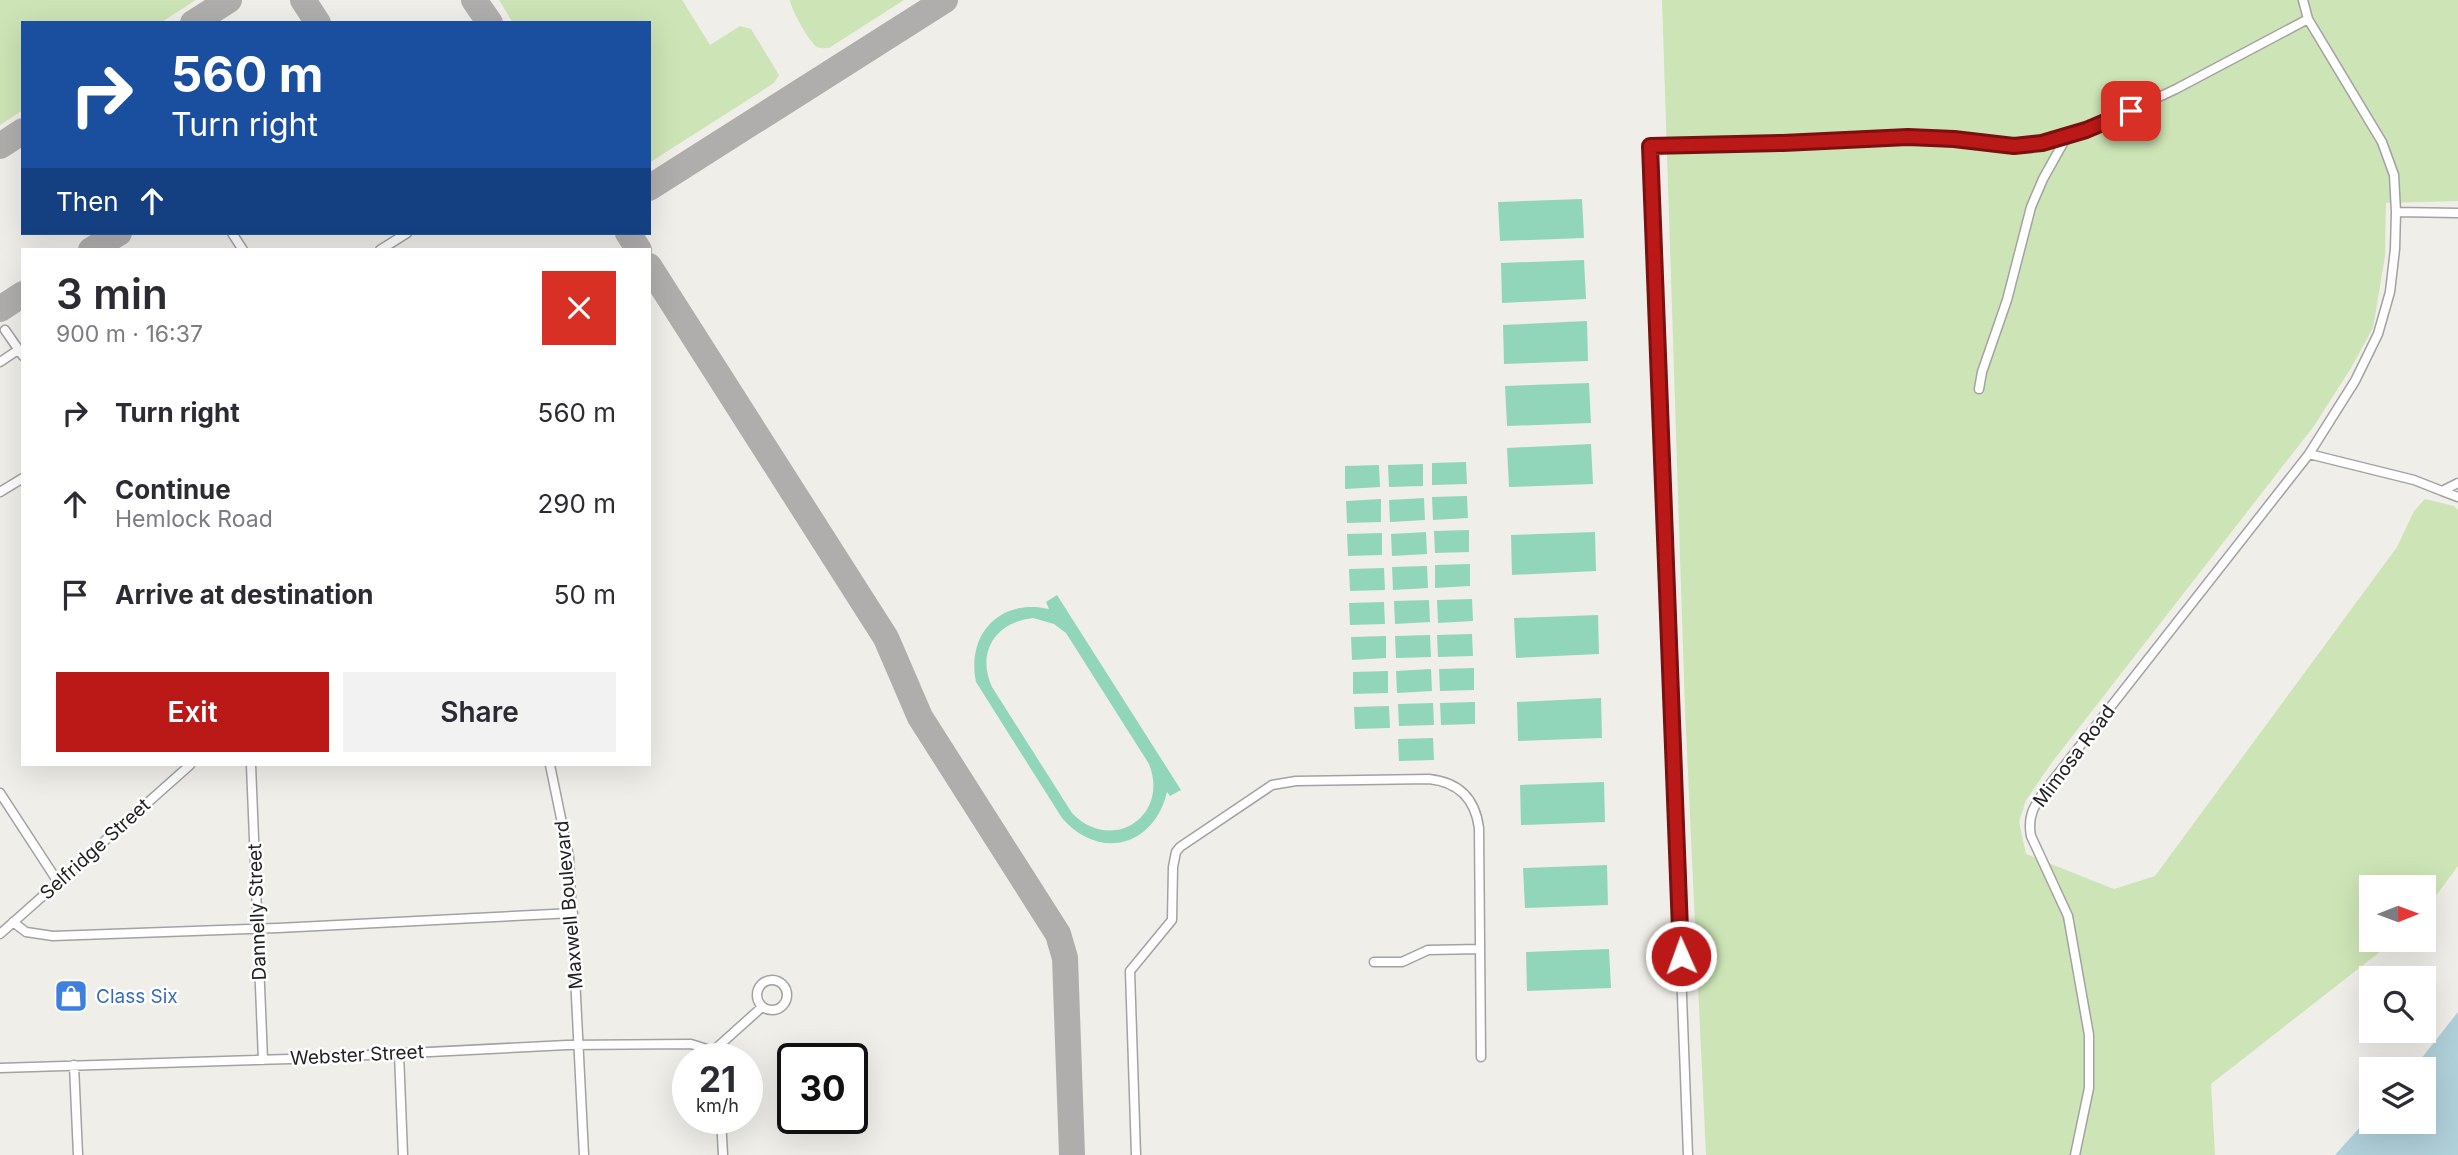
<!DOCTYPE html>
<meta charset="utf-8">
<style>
:root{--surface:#fff;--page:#f2f2f3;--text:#2b2b33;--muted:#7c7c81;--accent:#bb1818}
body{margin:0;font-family:Inter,sans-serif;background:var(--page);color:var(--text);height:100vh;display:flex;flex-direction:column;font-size:26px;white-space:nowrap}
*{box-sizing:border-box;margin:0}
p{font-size:23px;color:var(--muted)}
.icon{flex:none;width:38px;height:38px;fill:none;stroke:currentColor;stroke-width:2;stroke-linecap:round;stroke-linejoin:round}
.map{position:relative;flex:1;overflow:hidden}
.drawer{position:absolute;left:21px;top:248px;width:630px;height:518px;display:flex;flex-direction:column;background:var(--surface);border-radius:0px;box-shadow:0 7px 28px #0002}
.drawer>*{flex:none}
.hud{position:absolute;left:21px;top:21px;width:630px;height:214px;border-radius:0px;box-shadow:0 7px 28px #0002;background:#1a4fa0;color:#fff;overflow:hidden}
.needle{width:46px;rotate:89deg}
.tools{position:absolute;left:2359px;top:875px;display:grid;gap:14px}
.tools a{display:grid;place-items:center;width:77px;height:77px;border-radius:0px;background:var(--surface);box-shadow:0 7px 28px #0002;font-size:35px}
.speed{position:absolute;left:672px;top:1043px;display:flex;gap:14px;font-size:35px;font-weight:700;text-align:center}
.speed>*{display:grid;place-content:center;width:91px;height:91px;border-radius:50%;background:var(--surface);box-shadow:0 7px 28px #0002;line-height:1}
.speed small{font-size:18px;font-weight:400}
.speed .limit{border:4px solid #111;border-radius:10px;background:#fff;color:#111}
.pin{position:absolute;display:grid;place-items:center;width:60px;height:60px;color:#fff;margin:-30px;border-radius:14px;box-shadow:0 4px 10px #0006}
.me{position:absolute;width:77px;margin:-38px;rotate:358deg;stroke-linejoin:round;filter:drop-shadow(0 0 5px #0008)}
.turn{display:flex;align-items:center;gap:24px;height:147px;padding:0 35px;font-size:32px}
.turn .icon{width:91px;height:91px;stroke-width:2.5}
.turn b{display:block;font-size:49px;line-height:60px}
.then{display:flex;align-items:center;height:66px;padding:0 35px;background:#0003;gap:14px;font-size:26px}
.round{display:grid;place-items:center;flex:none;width:74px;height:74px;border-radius:0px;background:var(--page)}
.head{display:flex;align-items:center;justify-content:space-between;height:119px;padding:0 35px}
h1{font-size:42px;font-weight:600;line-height:52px}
.cta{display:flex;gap:14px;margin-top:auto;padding:14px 35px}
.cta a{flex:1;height:80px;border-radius:0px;background:var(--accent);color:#fff;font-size:28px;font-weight:600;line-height:80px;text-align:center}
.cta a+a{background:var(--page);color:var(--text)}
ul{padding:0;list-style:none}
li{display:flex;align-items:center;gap:21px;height:91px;padding:0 35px}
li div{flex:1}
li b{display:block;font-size:26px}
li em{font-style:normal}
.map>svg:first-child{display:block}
.grass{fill:#cde4b6}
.pitch{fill:#91d6bb;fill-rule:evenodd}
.water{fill:#afcfd9}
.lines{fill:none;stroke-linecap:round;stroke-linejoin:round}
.taxiway{stroke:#b0aeac;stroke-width:26}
.minor-casing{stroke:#a2a2a2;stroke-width:11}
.minor{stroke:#fff;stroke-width:8}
.route-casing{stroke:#7a1010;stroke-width:18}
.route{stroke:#bb1818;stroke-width:12}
.labels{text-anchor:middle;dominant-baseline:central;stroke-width:5;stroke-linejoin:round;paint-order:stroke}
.street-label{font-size:19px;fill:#212121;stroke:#fff}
.shop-label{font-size:19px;fill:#366cbe;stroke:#fff;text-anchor:start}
</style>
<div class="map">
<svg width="2458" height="1155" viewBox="0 0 2458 1155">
<rect width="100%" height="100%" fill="#f0eee9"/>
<path class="grass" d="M 0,0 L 196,0 L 160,23 L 23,23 L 23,110 L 0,125 Z
M 499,0 L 682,0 L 710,45 L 740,26 L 751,29 L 779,75 L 774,83 L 649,163 L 649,23 L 513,23 Z
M 790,0 L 904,0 L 829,48 C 825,48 822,49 817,47 C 809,42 791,9 790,0 Z
M 1662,0 L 2458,0 L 2458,201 L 2386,203 L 2385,256 L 2373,328 L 2351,368 L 2314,426 L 2053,761 L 2026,800 L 2019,822 L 2026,854 L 2114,889 L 2155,876 L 2397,547 L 2414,511 L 2425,499 L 2454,506 L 2458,510 L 2458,866 L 2424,912 L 2424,887 L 2371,887 L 2371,940 L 2395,940 L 2211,1084 L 2215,1155 L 1706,1155 L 1685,710 Z"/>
<path class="pitch" d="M 1582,199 L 1584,238 L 1500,241 L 1498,202 Z
M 1584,260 L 1586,299 L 1502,303 L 1501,263 Z
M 1587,321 L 1588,361 L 1504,364 L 1503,325 Z
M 1589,383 L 1591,423 L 1507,426 L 1505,386 Z
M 1591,444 L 1593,484 L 1509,487 L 1507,448 Z
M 1466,462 L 1467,484 L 1432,485 L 1432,463 Z
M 1423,464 L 1423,486 L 1389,487 L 1388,465 Z
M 1379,465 L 1380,487 L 1345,489 L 1345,466 Z
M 1467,496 L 1468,518 L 1433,520 L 1432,497 Z
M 1424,498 L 1425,520 L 1390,522 L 1389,500 Z
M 1381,499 L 1381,522 L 1347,523 L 1346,501 Z
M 1469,530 L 1469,552 L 1435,553 L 1434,531 Z
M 1426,532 L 1427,554 L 1392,556 L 1391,534 Z
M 1595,532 L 1596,571 L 1512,575 L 1511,535 Z
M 1382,533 L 1382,555 L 1348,556 L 1347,534 Z
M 1470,564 L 1470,586 L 1435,588 L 1435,565 Z
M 1427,566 L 1428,588 L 1393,590 L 1392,567 Z
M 1384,568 L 1385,590 L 1350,591 L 1349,569 Z
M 1057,595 L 1181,790 L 1170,796 L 1167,792 C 1154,847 1099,861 1062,818 L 976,682 C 966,633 1001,598 1049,609 L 1046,602 ZM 1033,618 L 1054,624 L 1066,633 L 1149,764 C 1170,817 1111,854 1072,813 L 992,687 C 976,652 996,622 1033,618 Z
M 1472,599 L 1473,621 L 1438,623 L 1437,600 Z
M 1429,600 L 1430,622 L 1395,624 L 1394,601 Z
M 1384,602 L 1385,624 L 1350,625 L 1349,603 Z
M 1598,615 L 1599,654 L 1516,658 L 1514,618 Z
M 1472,634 L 1473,656 L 1438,657 L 1437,635 Z
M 1430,635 L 1431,657 L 1396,658 L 1395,636 Z
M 1386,636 L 1386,658 L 1352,660 L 1351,637 Z
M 1474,668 L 1474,690 L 1440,691 L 1439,669 Z
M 1431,669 L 1432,691 L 1397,693 L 1396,671 Z
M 1388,671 L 1388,693 L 1353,694 L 1353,672 Z
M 1601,698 L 1602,738 L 1518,741 L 1517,702 Z
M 1475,702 L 1475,724 L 1441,725 L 1440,703 Z
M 1433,703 L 1434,725 L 1399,726 L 1398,704 Z
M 1389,706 L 1390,728 L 1355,729 L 1354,707 Z
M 1433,738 L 1434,760 L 1399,761 L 1398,739 Z
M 1604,782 L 1605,822 L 1521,825 L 1520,785 Z
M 1607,865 L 1608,905 L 1525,908 L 1523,868 Z
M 1609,949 L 1611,988 L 1527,991 L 1526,952 Z"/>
<path class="water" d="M 2458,1012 L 2458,1155 L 2335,1155 L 2371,1115 L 2371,1122 L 2424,1122 L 2424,1069 L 2413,1069 Z"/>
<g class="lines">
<path class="taxiway" d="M 303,0 L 318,23
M 474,0 L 490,23
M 193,23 L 229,0
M 0,146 L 23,131
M 649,188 L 945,0
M 628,233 L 639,250
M 91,250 L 119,233
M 649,266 L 886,638 L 920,717 L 1058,934 L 1065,958 L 1072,1155
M 0,309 L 23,294"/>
<defs>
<path id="minor" d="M 2396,212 L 2458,213
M 232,233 L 243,250
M 380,250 L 407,233
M 5,330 L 23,356
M 0,362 L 18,350
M 1979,389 L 1982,372 L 2007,300 L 2031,207 L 2043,179 L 2067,136
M 2309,454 L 2414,480 L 2442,491 L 2458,483
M 2442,491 L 2458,497
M 0,492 L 23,478
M 251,765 L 263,1060
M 550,765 L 569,857 L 584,1155
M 0,793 L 58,882
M 13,922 L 26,932 L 53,936 L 278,928 L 573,913
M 0,934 L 190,765
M 1374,962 L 1402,962 L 1428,950 L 1480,949
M757 995a15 15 0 1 1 30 0a15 15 0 1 1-30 0Z
M 713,1051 L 762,1007
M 399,1053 L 403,1155
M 74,1065 L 78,1155
M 0,1068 L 290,1059 L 567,1045 L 691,1044 L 713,1051
M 721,1118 L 723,1155
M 1136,1155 L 1130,971 L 1172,920 L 1173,867 L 1176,852 L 1180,847 L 1272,785 L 1296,781 L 1429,779 C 1458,782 1475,798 1479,828 L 1481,1057
M 1688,1155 L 1650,146 L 1783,143 L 1907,137 L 1954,139 L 1997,145 L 2014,146 L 2042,143 L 2108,121 L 2176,89 L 2308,19
M 2075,1155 L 2089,1088 L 2089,1035 L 2068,916 L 2031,836 C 2027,815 2035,804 2047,788 L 2309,454 L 2355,381 L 2378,334 L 2390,292 L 2395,249 L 2396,212 L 2394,175 L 2382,142 L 2308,19 L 2303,0"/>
</defs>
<use href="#minor" class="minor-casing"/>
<use href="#minor" class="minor"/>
</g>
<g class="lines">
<defs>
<path id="route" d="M 1681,956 L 1650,146 L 1783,143 L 1908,137 L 1954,139 L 2014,146 L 2042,143 L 2086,130 L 2131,111"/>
</defs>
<use href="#route" class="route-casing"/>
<use href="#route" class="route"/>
</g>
<defs>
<symbol id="shop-square" viewBox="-11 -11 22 22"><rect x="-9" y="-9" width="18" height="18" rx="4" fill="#3f7fe0" stroke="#fff"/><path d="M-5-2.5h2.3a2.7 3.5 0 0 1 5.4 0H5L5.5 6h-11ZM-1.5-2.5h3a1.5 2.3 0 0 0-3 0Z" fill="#fff"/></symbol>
</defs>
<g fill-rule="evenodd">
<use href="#shop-square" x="52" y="977" width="38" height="38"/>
</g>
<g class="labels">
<g class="street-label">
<text transform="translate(2074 756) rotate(-53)">Mimosa Road</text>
<text transform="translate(95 849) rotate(-42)">Selfridge Street</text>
<text transform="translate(569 905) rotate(-95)">Maxwell Boulevard</text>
<text transform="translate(257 912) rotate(-92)">Dannelly Street</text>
<text transform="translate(357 1055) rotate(-3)">Webster Street</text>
</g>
<g class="shop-label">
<text x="96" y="996">Class Six</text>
</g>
</g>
</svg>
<div class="tools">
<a><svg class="needle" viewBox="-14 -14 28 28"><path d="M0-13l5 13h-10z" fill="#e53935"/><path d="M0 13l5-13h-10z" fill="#7c7c81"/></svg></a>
<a><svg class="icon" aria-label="search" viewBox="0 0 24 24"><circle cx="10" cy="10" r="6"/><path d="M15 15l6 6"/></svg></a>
<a><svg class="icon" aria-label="layers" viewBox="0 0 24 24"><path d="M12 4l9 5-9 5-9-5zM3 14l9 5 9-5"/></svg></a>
</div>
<div class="speed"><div>21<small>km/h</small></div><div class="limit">30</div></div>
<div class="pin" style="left:2131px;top:111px;background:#d93025"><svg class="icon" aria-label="arrive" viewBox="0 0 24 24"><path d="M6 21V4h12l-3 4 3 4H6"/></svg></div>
<svg class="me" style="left:1681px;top:956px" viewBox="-20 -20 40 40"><circle r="17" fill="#bb1818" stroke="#fff" stroke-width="3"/><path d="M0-11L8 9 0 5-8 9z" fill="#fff"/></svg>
<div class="hud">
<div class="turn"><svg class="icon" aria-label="right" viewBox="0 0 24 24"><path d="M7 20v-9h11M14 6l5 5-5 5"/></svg><div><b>560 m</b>Turn right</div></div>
<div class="then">Then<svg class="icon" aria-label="ahead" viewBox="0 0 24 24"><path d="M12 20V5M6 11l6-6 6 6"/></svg></div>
</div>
<section class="drawer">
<div class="head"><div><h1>3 min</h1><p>900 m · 16:37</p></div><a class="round" style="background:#d93025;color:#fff"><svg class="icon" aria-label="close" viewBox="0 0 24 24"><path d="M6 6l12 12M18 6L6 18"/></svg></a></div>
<ul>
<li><svg class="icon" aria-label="right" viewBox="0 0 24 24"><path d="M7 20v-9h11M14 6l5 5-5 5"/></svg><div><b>Turn right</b></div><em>560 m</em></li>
<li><svg class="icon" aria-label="ahead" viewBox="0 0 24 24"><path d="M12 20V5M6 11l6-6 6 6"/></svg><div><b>Continue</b><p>Hemlock Road</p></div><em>290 m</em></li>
<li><svg class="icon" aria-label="arrive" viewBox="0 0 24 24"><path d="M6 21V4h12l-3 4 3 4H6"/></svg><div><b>Arrive at destination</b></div><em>50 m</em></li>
</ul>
<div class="cta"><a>Exit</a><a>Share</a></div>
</section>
</div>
